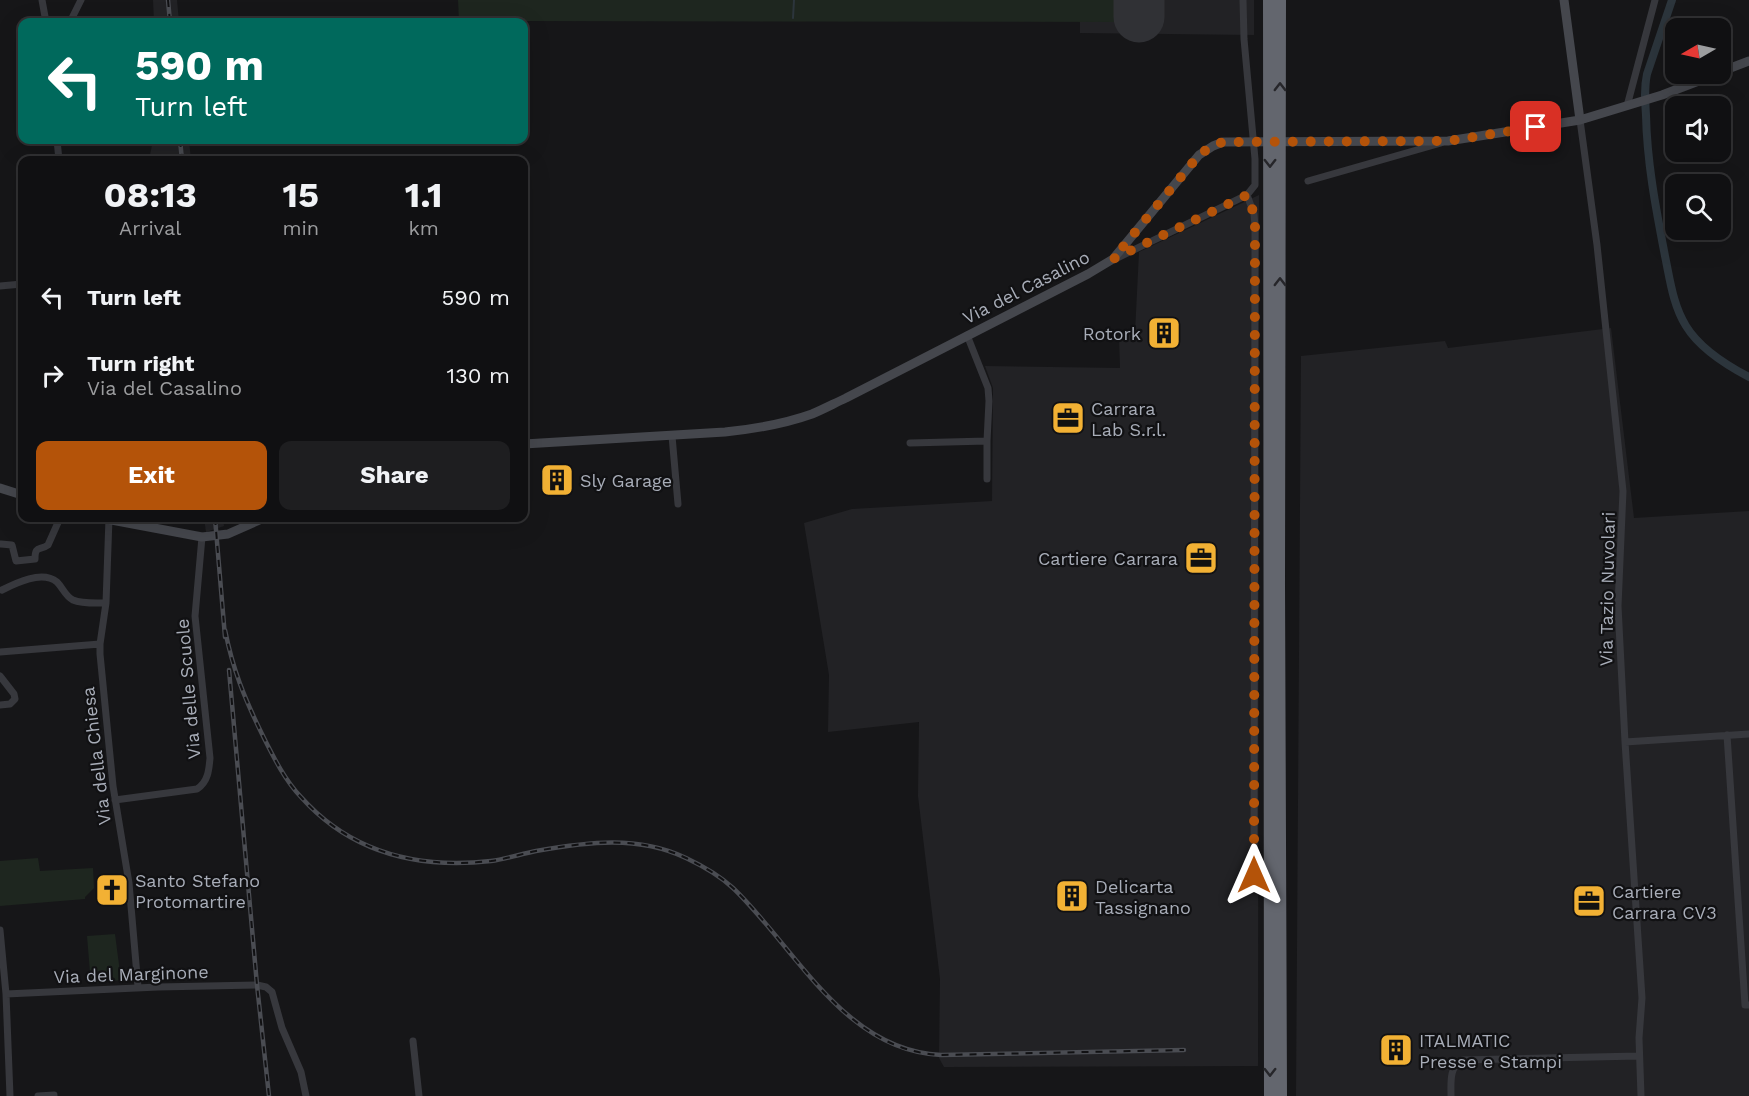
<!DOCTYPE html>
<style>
:root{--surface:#101012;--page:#1e1e20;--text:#f1f3f6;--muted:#9c9d9f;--line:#303032;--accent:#b45309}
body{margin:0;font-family:"Work Sans",sans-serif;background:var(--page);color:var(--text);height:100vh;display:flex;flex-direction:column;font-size:22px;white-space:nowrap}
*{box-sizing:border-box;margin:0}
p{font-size:20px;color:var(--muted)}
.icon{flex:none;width:33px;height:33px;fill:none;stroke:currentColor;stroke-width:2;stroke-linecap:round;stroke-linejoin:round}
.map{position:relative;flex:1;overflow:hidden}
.side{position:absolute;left:18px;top:156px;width:510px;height:366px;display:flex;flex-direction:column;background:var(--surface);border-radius:12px;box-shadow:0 6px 24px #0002,0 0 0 2px var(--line)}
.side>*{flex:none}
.guide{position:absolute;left:18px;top:18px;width:510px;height:126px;border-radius:12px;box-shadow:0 6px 24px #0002,0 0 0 2px var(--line);background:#00695c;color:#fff;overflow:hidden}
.needle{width:39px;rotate:261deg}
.controls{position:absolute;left:1665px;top:18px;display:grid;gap:12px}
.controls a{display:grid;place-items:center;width:66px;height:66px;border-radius:12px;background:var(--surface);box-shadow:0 6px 24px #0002,0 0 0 2px var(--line);font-size:30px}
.pin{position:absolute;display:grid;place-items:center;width:51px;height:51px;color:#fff;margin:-26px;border-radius:12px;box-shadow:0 3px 9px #0006}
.me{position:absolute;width:66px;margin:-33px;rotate:0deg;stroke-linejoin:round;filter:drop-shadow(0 0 4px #0008)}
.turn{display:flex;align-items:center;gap:21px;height:126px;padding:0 18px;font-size:27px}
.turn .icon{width:78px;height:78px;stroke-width:2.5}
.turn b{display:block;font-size:42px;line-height:51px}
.eta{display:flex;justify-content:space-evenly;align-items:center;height:102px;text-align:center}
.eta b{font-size:36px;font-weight:700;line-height:42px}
.cta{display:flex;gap:12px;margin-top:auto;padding:12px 18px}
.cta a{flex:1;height:69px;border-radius:12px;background:var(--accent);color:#fff;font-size:24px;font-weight:700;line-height:69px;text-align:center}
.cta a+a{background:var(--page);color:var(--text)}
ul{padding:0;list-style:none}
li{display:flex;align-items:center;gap:18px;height:78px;padding:0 18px}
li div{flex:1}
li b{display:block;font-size:22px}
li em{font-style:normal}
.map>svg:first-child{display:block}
.built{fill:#222225}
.green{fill:#1e261f}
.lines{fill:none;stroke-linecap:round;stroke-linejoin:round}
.stream{stroke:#2c353c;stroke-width:2}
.canal{stroke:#2c353c;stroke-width:8}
.runway{stroke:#303135;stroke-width:51}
.street{stroke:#37383d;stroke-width:7}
.secondary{stroke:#45474d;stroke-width:9}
.highway{stroke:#63666e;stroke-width:12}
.rail-casing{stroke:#4a4c52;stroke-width:4.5}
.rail{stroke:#111113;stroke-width:2;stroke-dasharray:7;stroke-linecap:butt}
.oneway{stroke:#26262a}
.route{stroke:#b45309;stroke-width:10;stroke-dasharray:0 18}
.labels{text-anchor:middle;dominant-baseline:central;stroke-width:4.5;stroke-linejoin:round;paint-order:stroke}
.street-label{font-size:18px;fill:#a8adb8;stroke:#111113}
.poi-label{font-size:18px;fill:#a8adb8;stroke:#111113;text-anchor:start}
</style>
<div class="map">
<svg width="1749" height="1096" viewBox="0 0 1749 1096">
<rect width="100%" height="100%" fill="#161618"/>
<path class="built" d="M 153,0 L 177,0 L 179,22 L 154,22 Z
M 1080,0 L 1254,0 L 1254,35 L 1080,33 Z
M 153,140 L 189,140 L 191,160 L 149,160 Z
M 1259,195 L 1258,1066 L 944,1067 L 939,1058 L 940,979 L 918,796 L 919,722 L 828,732 L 829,675 L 804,523 L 852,509 L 992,501 L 993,388 L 985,366 L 1120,368 L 1119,335 L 1135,333 L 1139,252 Z
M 1611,328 L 1634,518 L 1749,511 L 1749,1096 L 1296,1096 L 1301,356 L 1445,341 L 1448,348 Z
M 204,518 L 223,518 L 224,526 L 206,532 Z"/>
<path class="green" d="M 458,0 L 1126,0 L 1126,22 L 459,21 Z
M 38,858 L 40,871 L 93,868 L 94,888 L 85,897 L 85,899 L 0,906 L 0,861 Z
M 115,934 L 121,980 L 91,984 L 87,936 Z"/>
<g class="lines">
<path class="stream" d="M 793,18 L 794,0"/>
<path class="canal" d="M 1672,0 L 1647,74 C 1644,88 1645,101 1646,115 C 1647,163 1656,209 1665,256 C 1670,280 1673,305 1686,326 C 1700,349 1726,365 1749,377"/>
<path class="runway" d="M 1139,0 L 1139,17"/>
<path class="street" d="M 42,0 L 46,22
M 70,22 L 81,0
M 1627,106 L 1655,0
M 1580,120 L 1597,245 L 1623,491 L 1618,606 L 1625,742 L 1642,998 L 1639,1038 L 1641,1096
M 57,140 L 59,160
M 1308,181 L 1441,143
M 1247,195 L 1254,214 L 1255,226 L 1254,875
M 1115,259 L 1247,195 L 1255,185 L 1255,159 L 1244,39 L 1243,0
M 0,286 L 22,284
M 967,335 L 988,388 L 989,401 L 987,441 L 987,479
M 672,436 L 678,504
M 910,443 L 987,441
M 109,518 L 106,603 L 100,644 L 100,654 L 113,786 L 129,883 L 138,987
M 1,544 L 12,545 L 16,561 L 35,559 C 35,545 40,551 48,545 L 60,518
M 2,590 C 16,583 42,570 57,582 C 63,588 65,596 73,600 C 82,604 96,603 106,603
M 0,652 L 100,644
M 0,676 L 14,694 L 15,699 L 10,704 L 0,705
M 1727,735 L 1745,1005 L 1749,1005
M 1625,742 L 1749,734
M 115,800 L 197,789 C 208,782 209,770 210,758 L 195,616 L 202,537
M 0,930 L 6,994 L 10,1096
M 6,994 L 158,987 L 257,985 L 266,987 L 272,992 L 282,1028 L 301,1072 L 306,1096
M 413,1041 L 419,1096
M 38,1096 L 54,1095
M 1451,1096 C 1451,1083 1449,1067 1462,1060 L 1639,1056"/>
<path class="secondary" d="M 1564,0 L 1580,120
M 1720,72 L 1749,61
M 524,444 L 725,432 C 754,429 784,424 812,414 C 824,409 835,403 846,398 L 1088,274 L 1113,259 L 1199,155 L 1213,146 L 1223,142 L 1448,141 L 1580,120 L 1662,95 L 1717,74
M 0,488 L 22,495
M 101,518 L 202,537 L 228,534 L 264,518"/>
<path class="highway" d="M 1269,0 L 1270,1096
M 1280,0 L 1279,585 L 1281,1096"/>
<defs>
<path id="rail" d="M 168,0 L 170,22
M 180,140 L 182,160
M 215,518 L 225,637
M 225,630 C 233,670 244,697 262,734 C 273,756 284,779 301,797 C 351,853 419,869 491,861 C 506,859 521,854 536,851 C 587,842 638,835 686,858 C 703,866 720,876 733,888 C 795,947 844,1051 941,1055 L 1184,1050
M 229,670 L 257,985 L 269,1096"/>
</defs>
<use href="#rail" class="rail-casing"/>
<use href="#rail" class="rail"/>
</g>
<defs><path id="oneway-chevron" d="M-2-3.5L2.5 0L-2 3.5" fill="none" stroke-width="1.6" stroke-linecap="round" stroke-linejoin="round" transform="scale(1.5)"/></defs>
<g class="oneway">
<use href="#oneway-chevron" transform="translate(1280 87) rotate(-90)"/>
<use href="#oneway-chevron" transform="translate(1270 163) rotate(90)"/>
<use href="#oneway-chevron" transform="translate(1280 282) rotate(-90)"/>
<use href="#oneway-chevron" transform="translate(1270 1072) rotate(90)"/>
</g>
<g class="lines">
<path class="route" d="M 1254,875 L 1255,226 L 1254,214 L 1247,195 L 1113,259 L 1199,155 L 1212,146 L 1223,142 L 1449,141 L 1536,127"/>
</g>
<defs>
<symbol id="building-square" viewBox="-11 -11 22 22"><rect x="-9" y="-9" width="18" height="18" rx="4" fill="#f2b134" stroke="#111113"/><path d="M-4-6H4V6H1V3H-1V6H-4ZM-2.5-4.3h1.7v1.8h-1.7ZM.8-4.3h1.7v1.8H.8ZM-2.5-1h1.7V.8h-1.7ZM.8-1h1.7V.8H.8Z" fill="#111"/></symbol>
<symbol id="office-square" viewBox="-11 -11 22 22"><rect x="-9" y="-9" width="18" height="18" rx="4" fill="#f2b134" stroke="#111113"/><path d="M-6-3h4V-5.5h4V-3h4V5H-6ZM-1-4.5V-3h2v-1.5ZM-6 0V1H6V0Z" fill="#111"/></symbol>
<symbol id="church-square" viewBox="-11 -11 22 22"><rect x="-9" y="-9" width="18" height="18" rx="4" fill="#f2b134" stroke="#111113"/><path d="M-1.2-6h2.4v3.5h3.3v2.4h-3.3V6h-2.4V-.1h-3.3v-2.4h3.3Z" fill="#111"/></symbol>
</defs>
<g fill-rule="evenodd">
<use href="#building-square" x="1145" y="314" width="38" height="38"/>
<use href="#office-square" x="1049" y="399" width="38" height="38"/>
<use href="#building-square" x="538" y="461" width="38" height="38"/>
<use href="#office-square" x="1182" y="539" width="38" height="38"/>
<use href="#church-square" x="93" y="871" width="38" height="38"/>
<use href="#building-square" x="1053" y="877" width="38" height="38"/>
<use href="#office-square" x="1570" y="882" width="38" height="38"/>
<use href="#building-square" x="1377" y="1031" width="38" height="38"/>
</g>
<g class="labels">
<g class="street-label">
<text transform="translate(1026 287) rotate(-27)">Via del Casalino</text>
<text transform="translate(1607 589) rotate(-89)">Via Tazio Nuvolari</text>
<text transform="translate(188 689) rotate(-95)">Via delle Scuole</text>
<text transform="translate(96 756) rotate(-97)">Via della Chiesa</text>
<text transform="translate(131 974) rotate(-2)">Via del Marginone</text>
</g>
<g class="poi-label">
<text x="1141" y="333" text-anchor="end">Rotork</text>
<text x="1091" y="408">Carrara<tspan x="1091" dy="21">Lab S.r.l.</tspan></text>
<text x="580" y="480">Sly Garage</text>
<text x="1178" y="558" text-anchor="end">Cartiere Carrara</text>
<text x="135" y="880">Santo Stefano<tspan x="135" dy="21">Protomartire</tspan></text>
<text x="1095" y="886">Delicarta<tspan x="1095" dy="21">Tassignano</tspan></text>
<text x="1612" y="891">Cartiere<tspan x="1612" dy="21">Carrara CV3</tspan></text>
<text x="1419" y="1040">ITALMATIC<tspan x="1419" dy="21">Presse e Stampi</tspan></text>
</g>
</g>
</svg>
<div class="controls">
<a><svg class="needle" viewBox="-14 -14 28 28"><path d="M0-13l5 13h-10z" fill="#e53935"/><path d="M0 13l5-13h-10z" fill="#9c9d9f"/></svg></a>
<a><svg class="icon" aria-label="sound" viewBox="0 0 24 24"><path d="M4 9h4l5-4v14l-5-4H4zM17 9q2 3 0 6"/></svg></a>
<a><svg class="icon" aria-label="search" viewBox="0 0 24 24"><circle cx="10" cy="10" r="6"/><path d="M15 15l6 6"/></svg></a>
</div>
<div class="pin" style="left:1536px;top:127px;background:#d93025"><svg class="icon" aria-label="arrive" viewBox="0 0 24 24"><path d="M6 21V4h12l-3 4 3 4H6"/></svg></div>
<svg class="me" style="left:1254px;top:875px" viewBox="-20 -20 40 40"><path d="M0-17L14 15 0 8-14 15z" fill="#b45309" stroke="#fff" stroke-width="4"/></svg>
<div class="guide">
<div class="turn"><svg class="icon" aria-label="left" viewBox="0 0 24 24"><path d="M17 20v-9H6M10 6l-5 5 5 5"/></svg><div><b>590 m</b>Turn left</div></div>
</div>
<section class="side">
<div class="eta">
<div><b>08:13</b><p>Arrival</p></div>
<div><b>15</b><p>min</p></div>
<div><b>1.1</b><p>km</p></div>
</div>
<ul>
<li><svg class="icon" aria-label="left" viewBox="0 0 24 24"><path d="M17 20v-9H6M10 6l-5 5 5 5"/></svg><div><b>Turn left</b></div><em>590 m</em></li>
<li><svg class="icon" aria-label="right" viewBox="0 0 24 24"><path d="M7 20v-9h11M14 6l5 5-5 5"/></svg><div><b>Turn right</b><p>Via del Casalino</p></div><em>130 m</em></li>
</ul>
<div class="cta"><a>Exit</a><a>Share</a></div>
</section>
</div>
